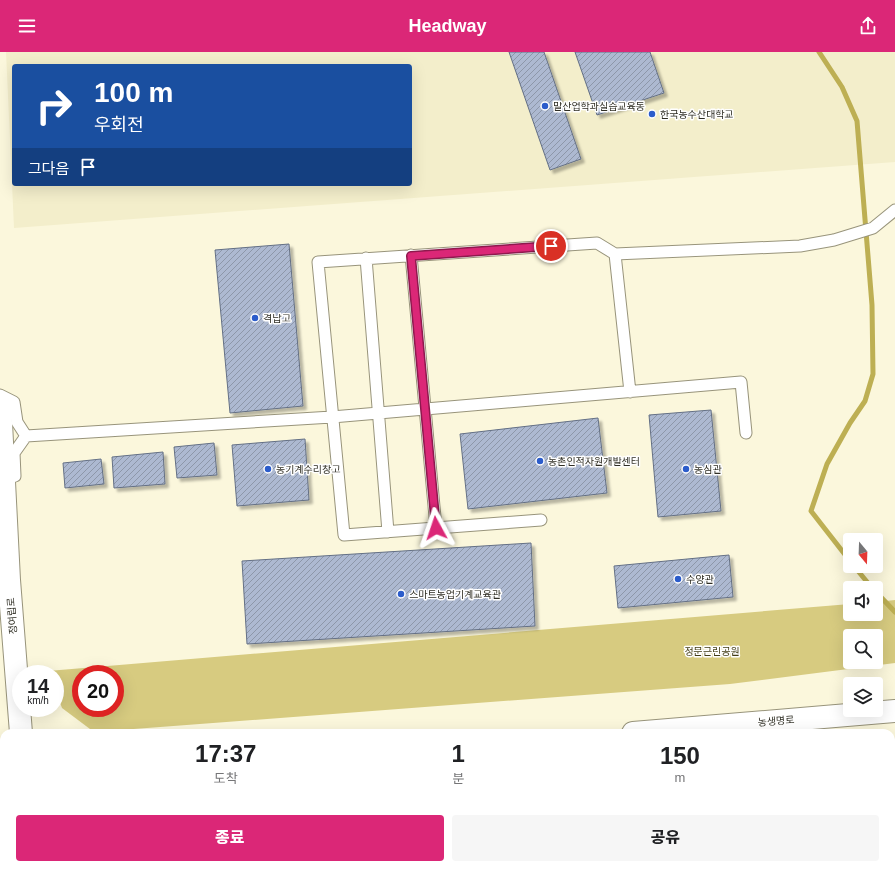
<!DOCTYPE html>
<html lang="ko">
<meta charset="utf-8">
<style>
:root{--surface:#fff;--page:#f6f6f6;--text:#202124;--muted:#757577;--accent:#db2777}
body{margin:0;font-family:Helvetica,"Noto Sans KR",sans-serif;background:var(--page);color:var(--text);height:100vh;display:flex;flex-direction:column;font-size:15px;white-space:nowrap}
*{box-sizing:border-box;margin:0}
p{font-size:13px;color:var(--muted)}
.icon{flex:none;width:22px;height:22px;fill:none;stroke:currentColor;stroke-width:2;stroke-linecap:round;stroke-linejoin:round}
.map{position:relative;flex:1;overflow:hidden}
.details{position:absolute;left:0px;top:677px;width:895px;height:140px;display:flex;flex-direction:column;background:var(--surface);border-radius:12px 12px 0 0;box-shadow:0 4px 16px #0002}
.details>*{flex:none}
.guide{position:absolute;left:12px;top:12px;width:400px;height:122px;border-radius:4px;box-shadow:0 4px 16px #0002;background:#1a4fa0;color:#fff;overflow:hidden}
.needle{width:26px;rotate:161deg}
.buttons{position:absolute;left:843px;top:481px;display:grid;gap:8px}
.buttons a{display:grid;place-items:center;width:40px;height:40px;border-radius:4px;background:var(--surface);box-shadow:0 4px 16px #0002;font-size:20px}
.speed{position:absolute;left:12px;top:613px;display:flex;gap:8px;font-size:20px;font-weight:700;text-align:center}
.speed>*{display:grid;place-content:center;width:52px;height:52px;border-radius:50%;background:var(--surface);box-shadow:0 4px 16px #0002;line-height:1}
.speed small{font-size:10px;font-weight:400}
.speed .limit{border:6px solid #d22;background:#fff;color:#111}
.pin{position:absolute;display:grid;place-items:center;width:34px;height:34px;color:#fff;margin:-17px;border:2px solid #fff;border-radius:50%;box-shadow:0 1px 4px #0007}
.me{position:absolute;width:44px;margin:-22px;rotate:355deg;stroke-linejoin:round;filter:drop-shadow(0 0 3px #0008)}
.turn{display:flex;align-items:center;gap:14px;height:84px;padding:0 16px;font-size:18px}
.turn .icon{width:52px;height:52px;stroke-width:2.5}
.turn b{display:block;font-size:28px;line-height:34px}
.then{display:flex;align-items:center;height:38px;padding:0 16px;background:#0003;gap:8px;font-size:15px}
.eta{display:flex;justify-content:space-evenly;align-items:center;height:68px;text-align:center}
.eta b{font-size:24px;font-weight:800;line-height:28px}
.cta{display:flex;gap:8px;margin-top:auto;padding:8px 16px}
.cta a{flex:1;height:46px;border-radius:4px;background:var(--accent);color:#fff;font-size:16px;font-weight:800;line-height:46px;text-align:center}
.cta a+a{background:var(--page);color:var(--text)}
header{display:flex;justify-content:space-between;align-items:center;height:52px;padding:0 16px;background:var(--accent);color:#fff;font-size:18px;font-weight:800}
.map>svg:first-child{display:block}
.built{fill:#f3eecb;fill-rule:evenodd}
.park{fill:#d7cb80;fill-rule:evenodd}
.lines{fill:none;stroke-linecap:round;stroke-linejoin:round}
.stream{stroke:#bdaf53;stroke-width:5}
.building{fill:url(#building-hatch);stroke:#647085;filter:url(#shadow)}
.service-casing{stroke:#98947b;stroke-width:13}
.minor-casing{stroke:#98947b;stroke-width:23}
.tertiary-casing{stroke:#98947b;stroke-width:24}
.service{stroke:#fff;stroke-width:11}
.minor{stroke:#fff;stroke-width:21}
.tertiary{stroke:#fff;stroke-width:22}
.route-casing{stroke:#8e194d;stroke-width:10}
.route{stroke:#db2777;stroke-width:7}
.poi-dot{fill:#2b5ccb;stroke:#fff;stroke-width:1.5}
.labels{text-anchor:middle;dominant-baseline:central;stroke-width:3;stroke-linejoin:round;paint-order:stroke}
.poi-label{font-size:10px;fill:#2f2e24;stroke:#fff;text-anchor:start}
.street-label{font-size:10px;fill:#2f2e24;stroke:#fff}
.park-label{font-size:10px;fill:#423c15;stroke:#fff}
</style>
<header><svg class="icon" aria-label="menu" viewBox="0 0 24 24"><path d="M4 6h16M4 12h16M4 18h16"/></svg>Headway<svg class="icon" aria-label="share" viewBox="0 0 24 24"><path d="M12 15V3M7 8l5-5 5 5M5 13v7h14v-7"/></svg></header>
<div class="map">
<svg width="895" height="817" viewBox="0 0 895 817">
<defs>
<pattern id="building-hatch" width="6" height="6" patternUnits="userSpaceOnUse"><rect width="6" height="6" fill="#adb9d1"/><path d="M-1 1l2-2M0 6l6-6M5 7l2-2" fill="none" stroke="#8d97a9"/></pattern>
<filter id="shadow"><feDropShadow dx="3.5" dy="3.5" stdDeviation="1" flood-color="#0004"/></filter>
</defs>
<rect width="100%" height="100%" fill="#fbf7dc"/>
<path class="built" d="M 6,0 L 895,0 L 895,110 L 14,176 ZM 14,14 L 410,14 L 410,132 L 14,132 Z"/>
<path class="park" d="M 895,548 L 895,611 L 730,632 L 94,680 L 62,656 L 55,637 L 55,622 L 49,622 L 48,619 L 850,552 L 850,562 L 876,562 L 876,550 ZM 850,584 L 876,584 L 876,610 L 850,610 ZM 81,622 L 115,622 L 115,656 L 81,656 Z"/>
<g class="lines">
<path class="stream" d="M 819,0 L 842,35 L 857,69 L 872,253 L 873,322 L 865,349 L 850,371 L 827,412 L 811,459 L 850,509
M 854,514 L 872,536
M 876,540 L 895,560"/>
</g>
<path class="building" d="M 509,0 L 544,0 L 581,107 L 550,118 Z
M 575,0 L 650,0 L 664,41 L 597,63 Z
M 289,192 L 303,354 L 230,361 L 215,198 Z
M 711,358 L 721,459 L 658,465 L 649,363 Z
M 598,366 L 607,441 L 468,457 L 460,382 Z
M 305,387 L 309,448 L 237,454 L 232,393 Z
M 214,391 L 217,423 L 177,426 L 174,395 Z
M 163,400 L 165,432 L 114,436 L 112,405 Z
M 101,407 L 104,432 L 65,436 L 63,411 Z
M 531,491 L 535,574 L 247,592 L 242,509 Z
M 729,503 L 733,545 L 618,556 L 614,514 Z
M 448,813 L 476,813 L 476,817 L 448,817 Z
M 602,813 L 639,813 L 639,817 L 602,817 Z"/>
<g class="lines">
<defs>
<path id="service" d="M 615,202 L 630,340
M 411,203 L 436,476
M 366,206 L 388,480
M 0,343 L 14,350 L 17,370 L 26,384
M 26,384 L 332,365 L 741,330 L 746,381
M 4,428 L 15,424 L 14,401 L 26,384
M 541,468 L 344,483 L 318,210 L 597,191 L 615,202 L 800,194 L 834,188 L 873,176 L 895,158"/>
<path id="minor" d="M 891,793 L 895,799
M 340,813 L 340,817
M 425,813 L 426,817
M 175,817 L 176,814 L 185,813
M 497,817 L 497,813"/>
<path id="tertiary" d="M 0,351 L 9,528 L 21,681
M 633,681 L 895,659
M 0,737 L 4,737
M 27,813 L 27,817"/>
</defs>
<use href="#service" class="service-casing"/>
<use href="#minor" class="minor-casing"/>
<use href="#tertiary" class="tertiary-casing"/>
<use href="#service" class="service"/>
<use href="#minor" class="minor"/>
<use href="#tertiary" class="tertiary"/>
</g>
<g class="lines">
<defs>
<path id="route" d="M 436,476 L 411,204 L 551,194"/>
</defs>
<use href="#route" class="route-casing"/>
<use href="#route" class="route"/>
</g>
<g class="poi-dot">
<circle cx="545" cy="54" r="4"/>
<circle cx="652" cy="62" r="4"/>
<circle cx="255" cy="266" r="4"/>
<circle cx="540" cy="409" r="4"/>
<circle cx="268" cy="417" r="4"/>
<circle cx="686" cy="417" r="4"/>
<circle cx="678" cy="527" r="4"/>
<circle cx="401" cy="542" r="4"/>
</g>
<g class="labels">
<g class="poi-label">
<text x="553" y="54">말산업학과실습교육동</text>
<text x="660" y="62">한국농수산대학교</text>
<text x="263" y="266">격납고</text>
<text x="548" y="409">농촌인적자원개발센터</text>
<text x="276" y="417">농기계수리창고</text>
<text x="694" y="417">농심관</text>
<text x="686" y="527">수양관</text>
<text x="409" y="542">스마트농업기계교육관</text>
</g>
<g class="street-label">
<text transform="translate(12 564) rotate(-94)">정여립로</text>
<text transform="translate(776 669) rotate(-5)">농생명로</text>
</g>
<g class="park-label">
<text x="712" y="599">정문근린공원</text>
</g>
</g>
</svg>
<div class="buttons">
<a><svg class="needle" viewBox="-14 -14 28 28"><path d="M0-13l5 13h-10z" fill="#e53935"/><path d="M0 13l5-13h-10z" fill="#757577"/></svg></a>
<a><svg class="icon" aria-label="sound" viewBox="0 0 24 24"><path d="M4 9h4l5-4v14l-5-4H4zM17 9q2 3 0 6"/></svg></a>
<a><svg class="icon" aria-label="search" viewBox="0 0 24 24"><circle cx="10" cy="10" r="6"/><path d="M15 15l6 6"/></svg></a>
<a><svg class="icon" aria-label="layers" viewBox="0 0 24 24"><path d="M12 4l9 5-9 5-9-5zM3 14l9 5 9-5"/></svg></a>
</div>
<div class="speed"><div>14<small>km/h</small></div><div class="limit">20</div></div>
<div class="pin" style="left:551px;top:194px;background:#d93025"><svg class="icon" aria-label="arrive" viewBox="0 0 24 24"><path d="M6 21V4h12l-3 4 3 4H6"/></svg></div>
<svg class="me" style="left:436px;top:476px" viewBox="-20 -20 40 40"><path d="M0-17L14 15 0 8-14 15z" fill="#db2777" stroke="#fff" stroke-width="4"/></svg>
<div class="guide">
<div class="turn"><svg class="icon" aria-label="right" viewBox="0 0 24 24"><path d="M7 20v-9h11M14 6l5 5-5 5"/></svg><div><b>100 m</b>우회전</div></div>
<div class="then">그다음<svg class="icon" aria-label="arrive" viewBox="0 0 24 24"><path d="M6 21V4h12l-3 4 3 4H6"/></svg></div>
</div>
<section class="details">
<div class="eta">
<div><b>17:37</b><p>도착</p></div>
<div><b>1</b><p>분</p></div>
<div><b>150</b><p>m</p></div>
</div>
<div class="cta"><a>종료</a><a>공유</a></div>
</section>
</div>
